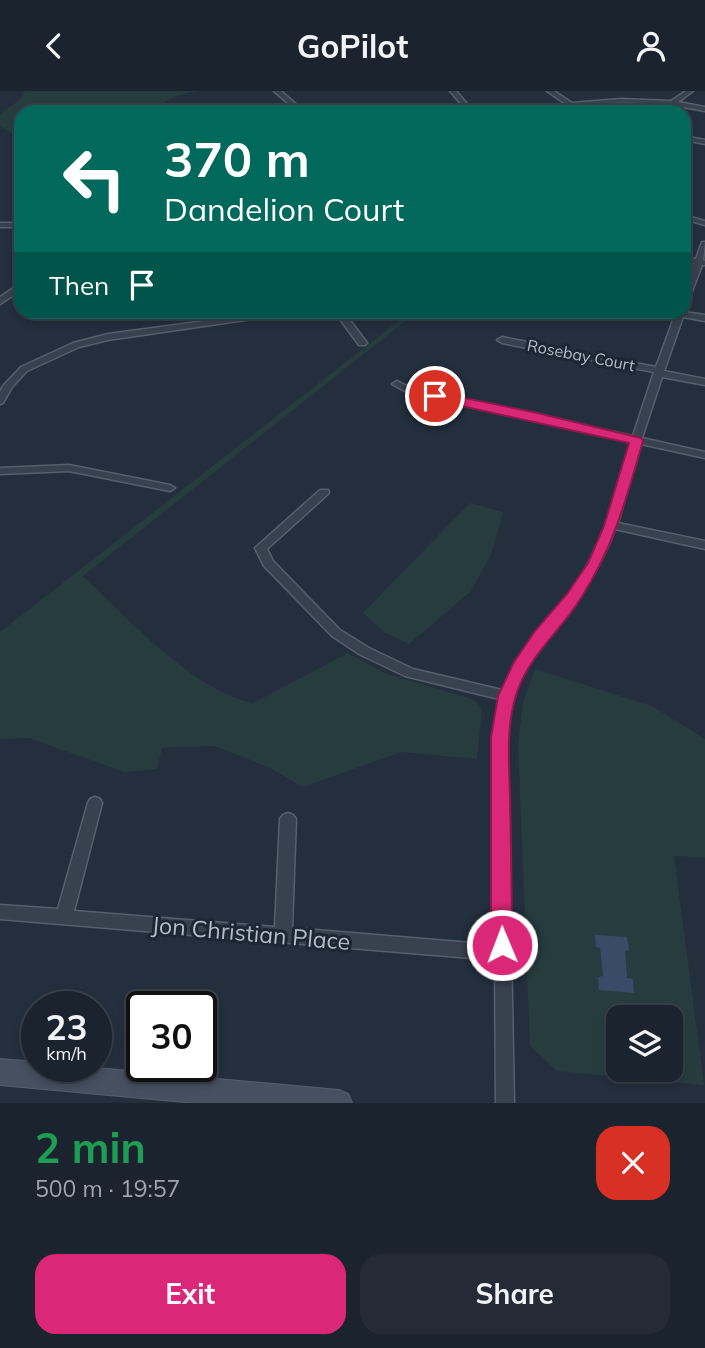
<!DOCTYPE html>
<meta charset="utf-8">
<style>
:root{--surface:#1b232e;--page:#242b36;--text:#f1f3f6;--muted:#a0a4aa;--line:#39404a;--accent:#db2777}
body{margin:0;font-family:Mulish,sans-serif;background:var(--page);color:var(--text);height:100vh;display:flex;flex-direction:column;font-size:26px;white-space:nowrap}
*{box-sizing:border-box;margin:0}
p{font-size:23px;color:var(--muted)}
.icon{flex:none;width:38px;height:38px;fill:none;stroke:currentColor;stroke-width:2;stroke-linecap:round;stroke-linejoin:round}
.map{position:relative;height:1012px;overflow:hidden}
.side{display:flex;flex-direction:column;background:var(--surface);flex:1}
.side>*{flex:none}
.hud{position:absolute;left:14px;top:14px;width:677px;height:214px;border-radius:21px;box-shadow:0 4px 10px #0003,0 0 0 2px var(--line);background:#00695c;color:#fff;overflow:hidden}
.controls{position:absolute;left:606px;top:914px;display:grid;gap:14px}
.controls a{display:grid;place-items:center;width:77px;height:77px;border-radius:14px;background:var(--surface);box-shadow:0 4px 10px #0003,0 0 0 2px var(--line);font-size:35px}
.speed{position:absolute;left:21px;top:900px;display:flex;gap:14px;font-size:35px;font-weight:700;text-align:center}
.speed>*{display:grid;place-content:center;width:91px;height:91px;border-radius:50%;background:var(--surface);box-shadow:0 4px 10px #0003,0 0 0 2px var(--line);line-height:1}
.speed small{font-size:18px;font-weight:400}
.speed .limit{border:4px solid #111;border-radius:10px;background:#fff;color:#111}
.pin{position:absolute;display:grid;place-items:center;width:60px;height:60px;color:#fff;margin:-30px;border:4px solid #fff;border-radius:50%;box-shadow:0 2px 7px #0007}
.me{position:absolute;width:77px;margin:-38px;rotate:359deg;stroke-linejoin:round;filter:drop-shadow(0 0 5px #0008)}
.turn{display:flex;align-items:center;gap:24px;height:147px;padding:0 35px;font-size:32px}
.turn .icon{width:91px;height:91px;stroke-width:2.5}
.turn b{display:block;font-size:49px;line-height:60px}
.then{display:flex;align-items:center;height:66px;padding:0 35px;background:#0003;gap:14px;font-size:26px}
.round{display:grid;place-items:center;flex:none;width:74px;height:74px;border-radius:21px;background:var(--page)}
.headline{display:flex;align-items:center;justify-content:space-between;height:119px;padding:0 35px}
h1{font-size:42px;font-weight:700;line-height:52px;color:#1e9e55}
.button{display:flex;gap:14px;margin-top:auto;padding:14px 35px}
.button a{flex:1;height:80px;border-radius:21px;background:var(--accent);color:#fff;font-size:28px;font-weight:700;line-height:80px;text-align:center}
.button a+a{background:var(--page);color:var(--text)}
header{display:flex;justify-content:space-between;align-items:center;height:91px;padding:0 35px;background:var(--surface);font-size:32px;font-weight:700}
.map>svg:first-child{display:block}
.green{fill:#263c3f;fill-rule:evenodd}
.water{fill:#394c67}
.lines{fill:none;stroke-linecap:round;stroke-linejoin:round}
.street-casing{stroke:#565f6c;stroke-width:3}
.secondary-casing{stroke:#565f6c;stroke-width:2}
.street{fill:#38414e;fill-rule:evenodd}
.secondary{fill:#465061;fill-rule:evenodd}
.route{fill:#db2777;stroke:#8e194d;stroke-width:2}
.labels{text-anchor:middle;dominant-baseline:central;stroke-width:6;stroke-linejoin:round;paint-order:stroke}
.far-street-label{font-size:16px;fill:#b4bcc9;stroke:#1d2633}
.near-street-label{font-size:23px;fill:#b4bcc9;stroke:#1d2633}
</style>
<header><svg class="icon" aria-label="back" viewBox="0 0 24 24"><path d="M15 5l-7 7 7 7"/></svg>GoPilot<svg class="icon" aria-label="person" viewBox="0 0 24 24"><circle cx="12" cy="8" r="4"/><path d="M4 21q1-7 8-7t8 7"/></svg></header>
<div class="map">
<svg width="705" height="1012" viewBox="0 0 705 1012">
<rect width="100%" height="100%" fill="#242f3e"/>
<path class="green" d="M 25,0 L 198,0 L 178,4 L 147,21 L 21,21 L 21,48 L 0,35 L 0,23 L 18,10 Z
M 410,221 L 417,221 L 83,485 C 126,526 195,601 253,612 L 348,562 L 387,583 L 472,608 L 482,618 L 477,668 L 401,661 L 303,696 L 268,676 L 215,655 L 162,657 L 157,678 L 124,681 L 29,647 L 0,648 L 0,541 Z
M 470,412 L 503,421 L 491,464 L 470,501 L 409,553 L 384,541 L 363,522 Z
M 535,578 L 652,615 L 705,648 L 705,767 L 674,765 L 704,994 L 557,980 L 530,955 L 518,653 L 523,611 ZM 618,926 L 670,926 L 670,978 L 618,978 Z"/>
<path class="water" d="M 595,844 L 627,846 L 629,859 L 625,860 L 627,887 L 633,888 L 634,902 L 599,899 L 598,886 L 603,885 L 600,857 L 596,856 Z"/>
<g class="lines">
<defs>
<path id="street" d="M 274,0 L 281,0 L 305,21 L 298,21 Z
M 450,0 L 456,0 L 474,21 L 468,21 Z
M 547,0 L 554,0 L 572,12 L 621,8 L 671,10 L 686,0 L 693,0 L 678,11 L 705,16 L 705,20 C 662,11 620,9 576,15 L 579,18 L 576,20 Z
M 689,46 L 705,49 L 705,53 L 690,50 L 684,53 L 684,48 Z
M 684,124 L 705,130 L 705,134 L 684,128 Z
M 0,132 L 21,132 L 21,136 L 0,136 Z
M 702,151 L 705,151 L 703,169 L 705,170 L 705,174 L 702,174 L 688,211 L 684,214 L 684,199 L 694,172 L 684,170 L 684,166 L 696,168 Z
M 21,192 L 21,199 L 0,213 L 0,206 Z
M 684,218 L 685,221 L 705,224 L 705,230 L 683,226 L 664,280 L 705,288 L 705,294 L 662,286 L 642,347 L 705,361 L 705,367 L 641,353 L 618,432 L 705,450 L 705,458 L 615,438 C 597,490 560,527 529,571 C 515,596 511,618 507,646 L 514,1012 L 496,1012 L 495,869 L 0,828 L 0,814 L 58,818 L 88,712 L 90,708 L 95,706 L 100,708 L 102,712 L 74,820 L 275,836 L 280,728 L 283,724 L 288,722 L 293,724 L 296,728 L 292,837 L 495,854 L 493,646 L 499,608 L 405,585 L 359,563 L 332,545 L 264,475 L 255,457 L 320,399 L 328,399 L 329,401 L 328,403 L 267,458 L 273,470 L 340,539 L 369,557 L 413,578 L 502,599 C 521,554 557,523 582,483 C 607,443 618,396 631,351 L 410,303 L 392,293 L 397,290 L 413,298 L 633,345 L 654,281 L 502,252 L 497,249 L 502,246 L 656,276 L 675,224 L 663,220 L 684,220 Z
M 280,220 L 308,220 L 108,249 L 79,256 L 27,280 L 12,296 L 3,312 L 0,313 L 0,301 L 3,295 L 21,276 L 73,252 L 108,243 Z
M 334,220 L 343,220 L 367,252 L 365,254 L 359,254 Z
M 69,374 L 170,394 L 175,397 L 170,400 L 69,380 L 0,383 L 0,377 Z"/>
<path id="secondary" d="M 0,968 L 37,971 L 37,975 L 74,975 L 339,999 L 348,1003 L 352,1012 L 196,1012 L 0,994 Z"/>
</defs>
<use href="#street" class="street-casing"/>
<use href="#secondary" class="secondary-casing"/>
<use href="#street" class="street"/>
<use href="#secondary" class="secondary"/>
</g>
<path class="route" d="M 435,301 L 533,321 L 641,347 L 643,350 C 626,409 614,455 581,507 C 560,541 529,564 516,604 C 506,636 509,672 510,705 C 511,754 512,804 512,854 L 509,861 L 502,864 L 494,861 L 491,854 L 491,646 L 498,605 L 514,571 L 535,540 L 567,503 L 588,472 L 604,435 L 629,352 L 430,308 L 430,302 Z"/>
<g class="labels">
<g class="far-street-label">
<text transform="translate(581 264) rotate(11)">Rosebay Court</text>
</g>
<g class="near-street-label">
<text transform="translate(251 842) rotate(5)">Jon Christian Place</text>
</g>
</g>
</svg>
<div class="controls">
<a><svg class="icon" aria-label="layers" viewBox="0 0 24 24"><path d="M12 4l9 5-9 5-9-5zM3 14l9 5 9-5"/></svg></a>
</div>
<div class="speed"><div>23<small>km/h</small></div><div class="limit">30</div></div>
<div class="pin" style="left:435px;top:305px;background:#d93025"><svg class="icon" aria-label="arrive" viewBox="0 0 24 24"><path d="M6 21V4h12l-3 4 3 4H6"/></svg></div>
<svg class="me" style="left:502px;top:854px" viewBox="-20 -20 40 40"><circle r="17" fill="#db2777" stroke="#fff" stroke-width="3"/><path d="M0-11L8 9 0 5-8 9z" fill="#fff"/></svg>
<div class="hud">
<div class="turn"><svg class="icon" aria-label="left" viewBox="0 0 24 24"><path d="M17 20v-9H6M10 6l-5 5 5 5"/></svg><div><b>370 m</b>Dandelion Court</div></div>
<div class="then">Then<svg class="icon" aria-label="arrive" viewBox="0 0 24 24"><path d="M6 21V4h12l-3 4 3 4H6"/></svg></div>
</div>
</div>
<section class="side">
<div class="headline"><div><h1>2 min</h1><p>500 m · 19:57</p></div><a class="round" style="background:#d93025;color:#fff"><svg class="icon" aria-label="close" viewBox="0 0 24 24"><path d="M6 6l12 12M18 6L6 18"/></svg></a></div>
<div class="button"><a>Exit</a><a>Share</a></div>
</section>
